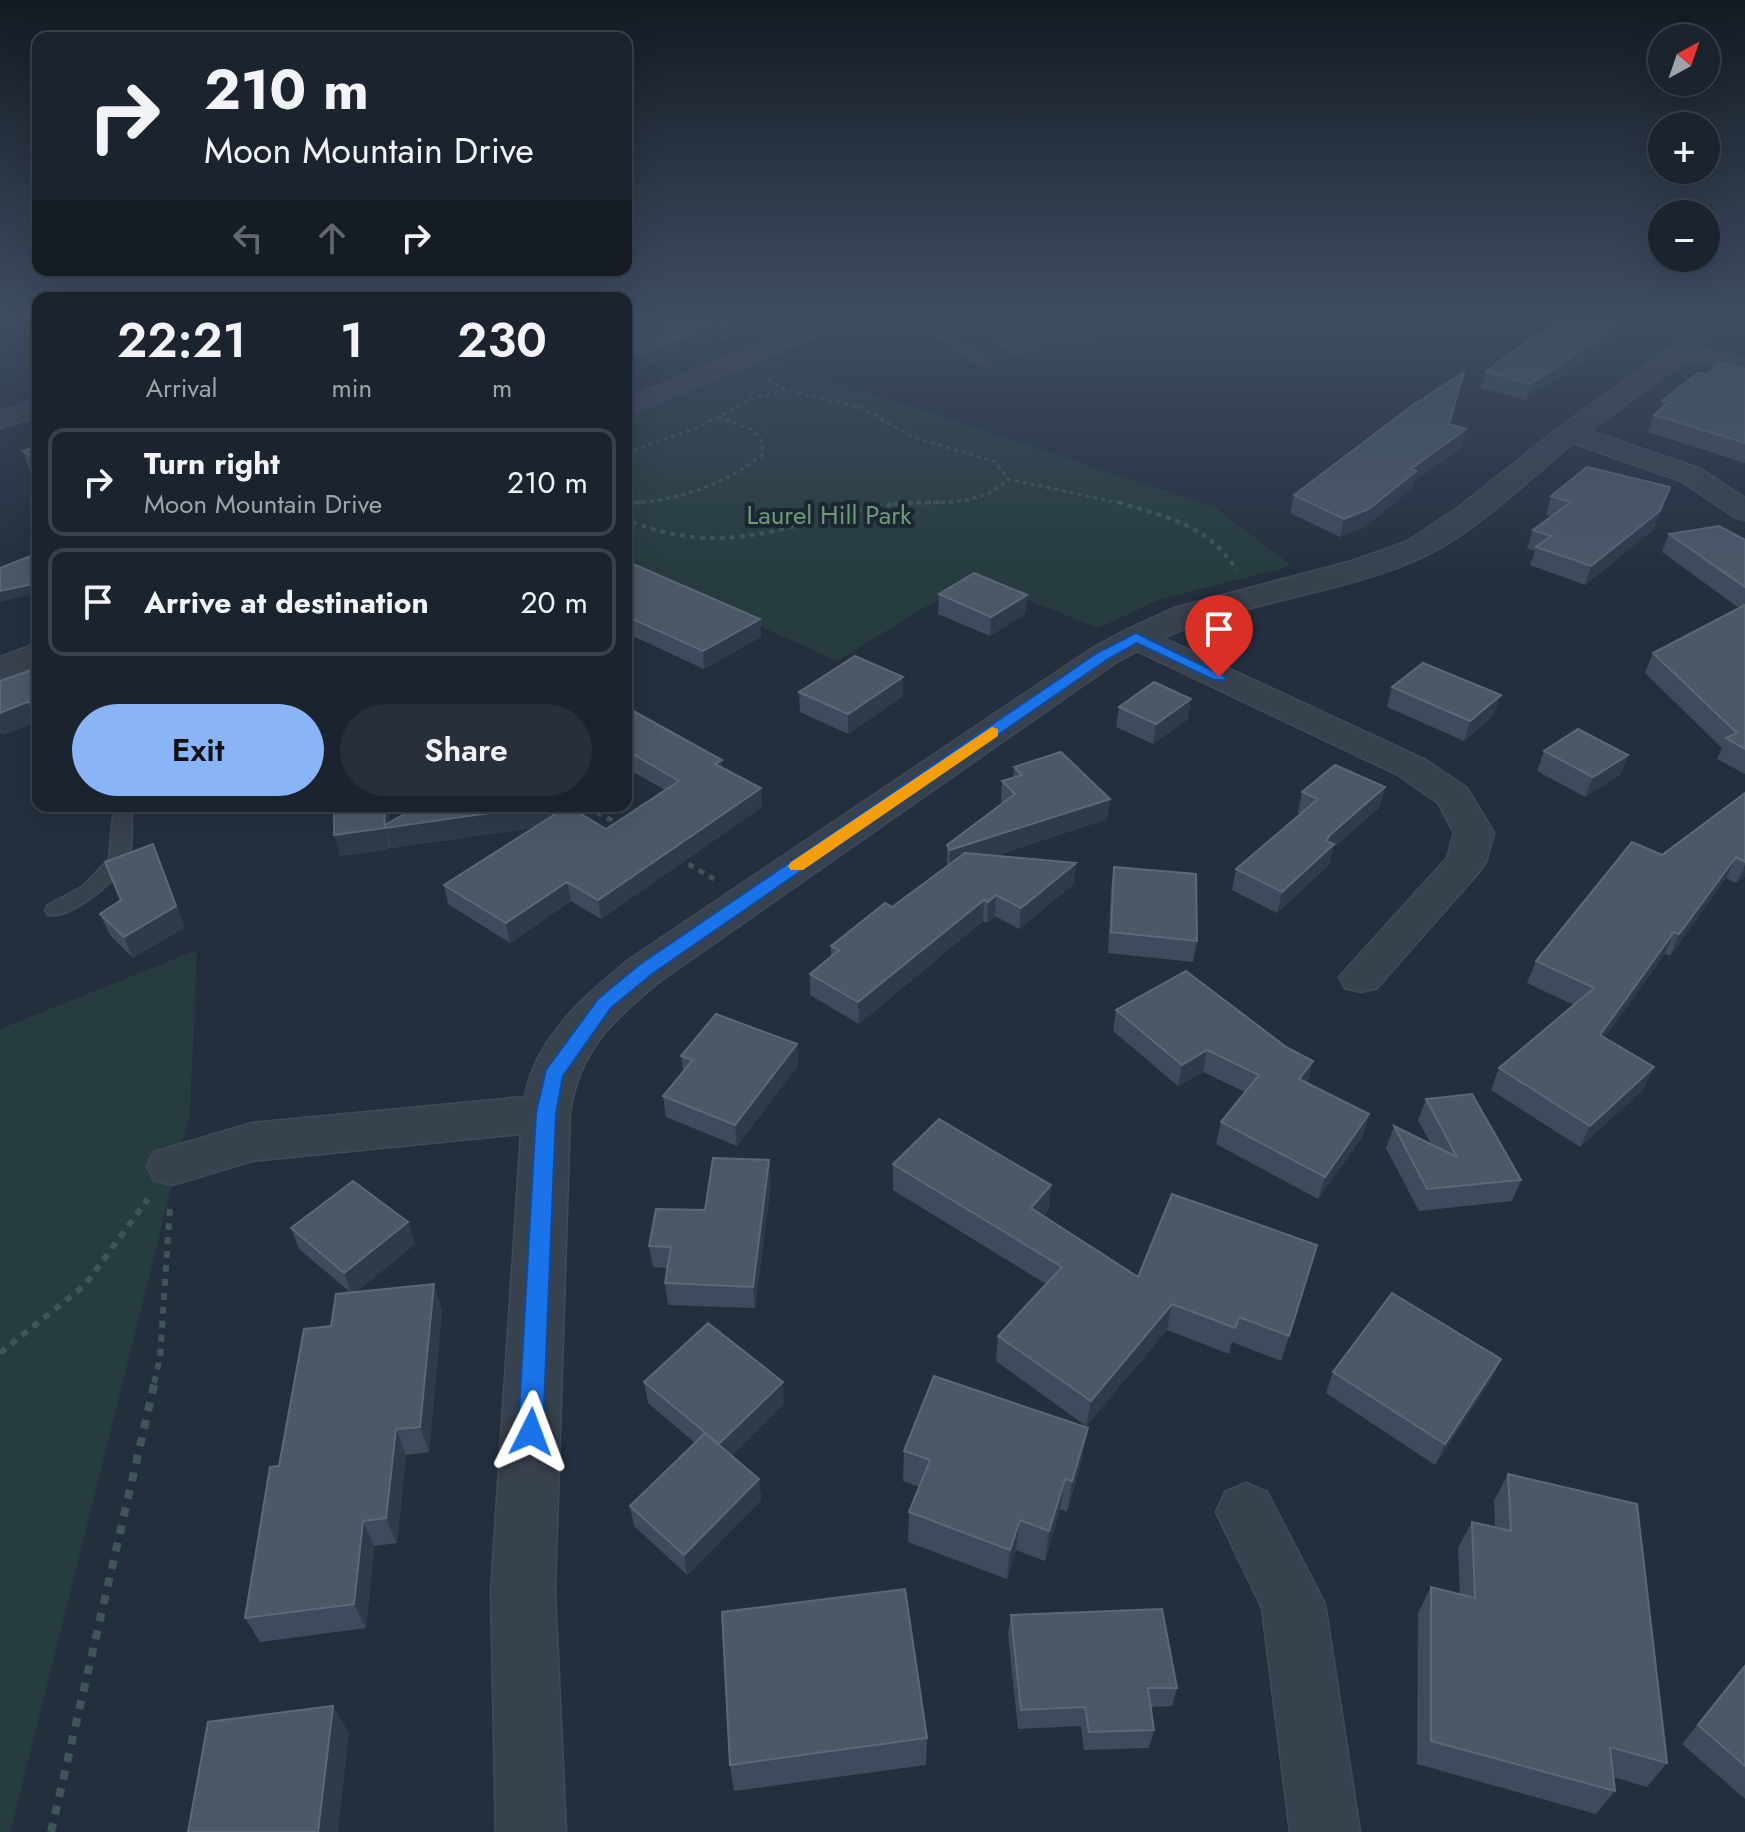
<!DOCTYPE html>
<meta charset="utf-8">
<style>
:root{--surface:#1b232e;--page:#282f3a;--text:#f1f3f6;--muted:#a0a4aa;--line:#39404a;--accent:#8ab4f8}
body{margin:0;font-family:Jost,sans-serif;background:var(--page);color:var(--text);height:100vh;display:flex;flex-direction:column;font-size:30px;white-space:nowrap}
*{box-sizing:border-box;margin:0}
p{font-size:26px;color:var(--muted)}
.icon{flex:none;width:44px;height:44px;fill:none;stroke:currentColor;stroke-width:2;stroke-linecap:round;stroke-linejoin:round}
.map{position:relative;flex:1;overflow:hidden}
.side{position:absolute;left:32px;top:292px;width:600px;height:520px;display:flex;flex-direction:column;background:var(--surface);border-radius:16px;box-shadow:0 8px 32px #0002,0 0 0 2px var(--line)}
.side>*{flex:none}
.banner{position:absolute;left:32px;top:32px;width:600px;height:244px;border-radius:16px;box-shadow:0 8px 32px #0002,0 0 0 2px var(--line);background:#1b232e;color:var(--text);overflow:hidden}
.needle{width:52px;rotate:40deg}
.tools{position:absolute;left:1648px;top:24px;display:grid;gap:16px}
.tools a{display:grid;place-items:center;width:72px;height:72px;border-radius:50%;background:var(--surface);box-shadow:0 8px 32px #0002,0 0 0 2px var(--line);font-size:40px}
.pin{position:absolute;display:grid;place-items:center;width:68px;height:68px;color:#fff;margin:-82px -34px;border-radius:50% 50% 50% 0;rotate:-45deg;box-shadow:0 0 8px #0007}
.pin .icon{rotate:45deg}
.me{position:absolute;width:88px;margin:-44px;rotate:3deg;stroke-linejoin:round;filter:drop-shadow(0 0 6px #0008)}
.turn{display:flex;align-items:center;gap:28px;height:168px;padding:0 40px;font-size:36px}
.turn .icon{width:104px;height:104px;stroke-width:2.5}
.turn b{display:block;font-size:56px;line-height:68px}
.lanes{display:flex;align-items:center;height:76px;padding:0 40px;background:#0003;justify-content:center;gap:40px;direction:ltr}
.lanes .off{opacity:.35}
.eta{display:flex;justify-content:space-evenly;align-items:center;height:136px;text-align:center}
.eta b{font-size:48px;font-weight:600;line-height:56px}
.button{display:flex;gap:16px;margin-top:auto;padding:16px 40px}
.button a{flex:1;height:92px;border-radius:48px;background:var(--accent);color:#111;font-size:32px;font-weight:600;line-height:92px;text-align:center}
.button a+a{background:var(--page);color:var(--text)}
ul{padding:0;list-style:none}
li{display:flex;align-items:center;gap:24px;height:108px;margin:0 16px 12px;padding:0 24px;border:4px solid var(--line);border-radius:16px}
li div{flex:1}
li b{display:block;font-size:30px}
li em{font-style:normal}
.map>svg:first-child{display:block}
.green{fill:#263c3f}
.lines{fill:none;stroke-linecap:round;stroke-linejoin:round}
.service-casing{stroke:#414a57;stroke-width:3}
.minor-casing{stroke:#414a57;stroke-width:3}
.path-far4{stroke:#3f5557;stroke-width:3;stroke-dasharray:4 4;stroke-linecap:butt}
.path-far3{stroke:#3f5557;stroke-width:4;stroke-dasharray:5 5;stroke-linecap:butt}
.path-far2{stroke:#3f5557;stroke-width:5;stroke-dasharray:6 6;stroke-linecap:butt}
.path-far1{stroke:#3f5557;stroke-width:6;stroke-dasharray:7 7;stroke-linecap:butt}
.path{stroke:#3f5557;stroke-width:8;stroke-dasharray:9 9;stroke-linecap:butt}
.service{fill:#38414e;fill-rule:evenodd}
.minor{fill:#38414e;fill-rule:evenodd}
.wall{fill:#3f4b5c}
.shaded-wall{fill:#2f3b4b}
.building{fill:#4b5868;stroke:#5c6777;stroke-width:2}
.route{fill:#1a73e8;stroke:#114b97;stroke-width:2}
.slow{fill:#f59e0b}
.labels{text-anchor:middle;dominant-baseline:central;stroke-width:8;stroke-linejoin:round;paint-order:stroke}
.far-park-label{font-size:26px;fill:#6b9a76;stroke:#1d2633}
</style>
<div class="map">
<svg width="1745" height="1832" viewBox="0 0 1745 1832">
<rect width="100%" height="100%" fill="#242f3e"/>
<path class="green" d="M 767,359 L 1214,507 L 1292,566 L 1161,599 L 1098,628 L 973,578 L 837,661 L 626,565 L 626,419 Z
M 197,950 L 190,1113 L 10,1832 L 0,1832 L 0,1029 Z"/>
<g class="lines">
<defs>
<path id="service" d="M 911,319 L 924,319 L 993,364 L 983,366 Z
M 114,806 L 132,806 C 131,822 134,850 126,864 C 115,882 69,920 48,915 L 45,910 L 48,905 L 82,887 L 109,859 Z"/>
<path id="minor" d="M 818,319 L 849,319 L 845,324 L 626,416 L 626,399 Z
M 1701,319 L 1726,319 L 1700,348 L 1745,359 L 1745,373 L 1687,359 L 1590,431 L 1701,469 L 1745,498 L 1745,520 L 1735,517 L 1681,481 L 1573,443 C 1529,479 1478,530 1427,555 C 1344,595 1247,599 1163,638 L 1424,759 L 1467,788 L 1494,833 L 1486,862 L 1480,871 L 1377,988 L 1361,992 L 1345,988 L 1339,977 L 1447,858 L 1454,833 L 1438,803 L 1398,775 L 1137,651 L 1115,663 L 660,981 C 613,1021 579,1049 570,1113 L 555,1591 L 566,1832 L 496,1832 L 491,1591 L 521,1134 L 252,1161 L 172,1185 L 154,1180 L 147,1166 L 154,1152 L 252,1123 L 525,1097 C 535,1038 585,995 630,959 L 1091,649 L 1124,631 L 1174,608 L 1352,561 L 1406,542 L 1455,510 L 1560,427 L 1674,346 Z
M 38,400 L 38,416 L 0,428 L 0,411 Z
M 38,643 L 38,665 L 0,679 L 0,657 Z
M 1246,1483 L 1267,1492 L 1325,1604 L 1360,1832 L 1290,1832 L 1262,1608 L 1216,1512 L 1225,1492 Z"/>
</defs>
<use href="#service" class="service-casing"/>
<use href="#minor" class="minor-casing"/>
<path class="path-far4" d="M 768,380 L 786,390 L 862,408 L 913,437 L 996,462 L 1008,479 L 1124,504
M 626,453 L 699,427 L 753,398 L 785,390
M 626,503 C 675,502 724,485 762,455 L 763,443 L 752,430 L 718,417
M 893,504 C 932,500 978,510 1008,479"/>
<path class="path-far3" d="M 1118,502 C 1167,518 1206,523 1237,570
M 626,503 L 644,502
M 633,503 L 629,512 L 632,522 C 730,559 789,522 884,506 C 903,502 921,503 940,502"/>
<path class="path-far2" d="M 586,806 L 620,825
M 678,858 L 714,879"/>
<path class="path-far1" d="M 0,1353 L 85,1285 L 148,1199
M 154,1383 L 160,1358 L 170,1206"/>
<path class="path" d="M 51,1832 L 155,1381"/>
<use href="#service" class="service"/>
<use href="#minor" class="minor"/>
</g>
<path class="wall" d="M 631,319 L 782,319 L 727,341 L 718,337 L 626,375 L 626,324 L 635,320 Z
M 972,319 L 1206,319 L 1016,356 L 972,327 Z
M 1215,319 L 1285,319 L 1236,330 Z
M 1559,319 L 1526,400 L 1481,388 L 1486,371 Z
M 1745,369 L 1745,463 L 1648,432 L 1654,415 L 1659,411 L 1663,400 L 1706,375 Z
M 1449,424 L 1462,447 L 1413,482 L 1411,489 L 1365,527 L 1340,537 L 1290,513 L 1294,495 Z
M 38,446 L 38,474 L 29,469 L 23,451 Z
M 1551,496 L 1654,529 L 1585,585 L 1530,565 L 1535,551 L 1527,548 L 1533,530 L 1551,516 L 1546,515 Z
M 1669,534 L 1745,540 L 1745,774 L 1717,759 L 1722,748 L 1645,673 L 1653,653 L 1739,608 L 1662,552 Z
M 626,561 L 760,619 L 761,637 L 704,669 L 626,633 Z
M 939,594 L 1027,595 L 1025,614 L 990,636 L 938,614 Z
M 38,668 L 38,722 L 36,722 L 3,735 L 0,732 L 0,681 Z
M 903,677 L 903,696 L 848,734 L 800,712 L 799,692 Z
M 1392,687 L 1494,715 L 1464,741 L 1387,707 Z
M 626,707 L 723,768 L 761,788 L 762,807 L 601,919 L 571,901 L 510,943 L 448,904 L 444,885 L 533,828 L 391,848 L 390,846 L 390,849 L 340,856 L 334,806 L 387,806 L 389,822 L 606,829 L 665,790 L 626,768 Z
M 1119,707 L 1188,719 L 1153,744 L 1116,727 Z
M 1544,751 L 1628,755 L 1620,775 L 1585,797 L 1537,771 Z
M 1014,767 L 1110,799 L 1107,819 L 995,856 L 1074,884 L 1019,929 L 995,916 L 987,923 L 983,921 L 859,1024 L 810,995 L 810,974 L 831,957 L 831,946 L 892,907 L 947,866 L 947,845 L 1003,804 L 1001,802 L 1002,781 L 1013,778 Z
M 1385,787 L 1379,808 L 1333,848 L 1329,865 L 1277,913 L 1232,890 L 1236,869 L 1300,814 L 1298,813 L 1302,792 Z
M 1745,793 L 1745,876 L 1736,883 L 1726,878 L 1670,956 L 1665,954 L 1604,1038 L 1644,1089 L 1580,1147 L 1491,1090 L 1499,1068 L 1574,1005 L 1527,983 L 1536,961 L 1662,855 Z
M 1114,867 L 1197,941 L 1193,962 L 1108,953 L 1111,888 Z
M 100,914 L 185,927 L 133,958 L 110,935 Z
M 1116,1010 L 1307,1083 L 1369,1114 L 1363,1136 L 1318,1199 L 1216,1144 L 1221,1122 L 1245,1092 L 1203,1072 L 1178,1086 L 1113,1031 Z
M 797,1044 L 798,1066 L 737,1146 L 666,1117 L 663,1096 L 683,1071 L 681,1056 Z
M 1426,1099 L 1521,1180 L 1512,1201 L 1419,1211 L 1386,1148 L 1394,1126 L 1431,1144 L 1418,1120 Z
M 893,1164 L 1051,1185 L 1048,1211 L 1044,1216 L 1138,1277 L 1289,1336 L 1281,1361 L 1232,1342 L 1229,1354 L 1167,1330 L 1086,1426 L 996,1361 L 998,1336 L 1046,1284 L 893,1190 Z
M 771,1182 L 755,1308 L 668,1305 L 665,1283 L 667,1268 L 653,1267 L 649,1246 L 705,1210 Z
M 408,1222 L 415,1244 L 356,1292 L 442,1310 L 429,1452 L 406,1455 L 397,1543 L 374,1546 L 366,1628 L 260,1642 L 245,1618 L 279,1466 L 350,1292 L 299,1249 L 291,1228 Z
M 1501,1359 L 1491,1380 L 1435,1465 L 1326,1393 L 1333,1372 Z
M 644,1382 L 784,1403 L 731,1456 L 759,1479 L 761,1500 L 687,1575 L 634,1526 L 630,1506 L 695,1443 L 648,1403 Z
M 904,1451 L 1082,1459 L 1067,1512 L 1060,1509 L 1045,1561 L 1016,1550 L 1007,1579 L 908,1542 L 909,1512 L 919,1487 L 903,1481 Z
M 1508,1474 L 1667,1763 L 1647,1787 L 1613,1777 L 1615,1791 L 1596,1814 L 1417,1764 L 1418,1613 L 1431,1587 L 1460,1594 L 1458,1548 L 1472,1522 L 1495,1527 L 1494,1501 Z
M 1011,1615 L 1177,1688 L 1172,1706 L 1151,1707 L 1154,1730 L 1149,1748 L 1084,1750 L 1081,1726 L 1018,1729 L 1008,1634 Z
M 1745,1664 L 1745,1799 L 1682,1744 Z
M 927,1738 L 926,1765 L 734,1791 L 730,1765 Z"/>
<path class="shaded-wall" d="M 745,319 L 782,319 L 727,341 L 727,326 Z
M 1050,319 L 1206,319 L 1016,356 L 1018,325 Z
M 1238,319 L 1285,319 L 1236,330 Z
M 1628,319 L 1647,319 L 1526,400 L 1530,384 Z
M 717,323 L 718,337 L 626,375 L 626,360 Z
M 1466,429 L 1462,447 L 1413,482 L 1411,489 L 1365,527 L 1340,537 L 1344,519 Z
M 1670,487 L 1654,529 L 1585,585 L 1591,566 Z
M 38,583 L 38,593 L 0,602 L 0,591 Z
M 1027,595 L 1025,614 L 990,636 L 991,617 Z
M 760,619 L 761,637 L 704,669 L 703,651 Z
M 903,677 L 903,696 L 848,734 L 848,714 Z
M 1501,695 L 1494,715 L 1464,741 L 1470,721 Z
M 1191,699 L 1188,719 L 1153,744 L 1156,724 Z
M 27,702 L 36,722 L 3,735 L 0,728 L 0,713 Z
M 1628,755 L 1620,775 L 1585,797 L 1593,777 Z
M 722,760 L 723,778 L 715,764 Z
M 1385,787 L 1379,808 L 1333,848 L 1329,865 L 1277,913 L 1282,892 L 1330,835 Z
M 761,788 L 762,807 L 601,919 L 598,900 Z
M 1110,799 L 1107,819 L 949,871 L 950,850 Z
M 384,806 L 387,806 L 389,812 L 390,827 L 538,806 L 566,806 L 569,823 L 391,848 L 385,825 L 390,849 L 340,856 L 334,835 Z
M 153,844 L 185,927 L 133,958 L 124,937 Z
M 1736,857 L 1726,878 L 1670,956 L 1679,934 Z
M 1076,863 L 1074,884 L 1019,929 L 1021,908 Z
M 1745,865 L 1745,876 L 1736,883 Z
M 567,882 L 571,901 L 510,943 L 506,923 Z
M 996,895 L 995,916 L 987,923 L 988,902 Z
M 984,900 L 983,921 L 859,1024 L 858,1002 Z
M 1674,932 L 1665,954 L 1591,1057 L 1600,1035 Z
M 797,1044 L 798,1066 L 737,1146 L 735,1125 Z
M 1207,1050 L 1203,1072 L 1178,1086 L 1182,1065 Z
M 1313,1061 L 1308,1083 L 1299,1079 Z
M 1654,1067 L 1644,1089 L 1580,1147 L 1590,1126 Z
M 1369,1114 L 1363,1136 L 1318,1199 L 1325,1177 Z
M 769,1160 L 771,1182 L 755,1308 L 753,1287 Z
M 1051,1185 L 1048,1211 L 1028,1234 L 1031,1208 Z
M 408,1222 L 415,1244 L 352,1295 L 344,1273 Z
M 434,1284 L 442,1310 L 429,1452 L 420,1427 Z
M 1172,1304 L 1167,1330 L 1086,1426 L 1091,1401 Z
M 1501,1359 L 1491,1380 L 1435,1465 L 1445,1444 Z
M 783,1382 L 784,1403 L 722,1465 L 719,1444 Z
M 1088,1428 L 1082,1459 L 1067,1512 L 1072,1481 Z
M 396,1429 L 406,1455 L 397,1543 L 386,1518 Z
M 759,1479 L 761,1500 L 687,1575 L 684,1555 Z
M 1065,1479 L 1060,1509 L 1045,1561 L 1049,1531 Z
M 1020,1520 L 1016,1550 L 1007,1579 L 1010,1550 Z
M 363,1521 L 374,1546 L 366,1628 L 354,1604 Z
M 333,1706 L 349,1733 L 338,1832 L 318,1832 Z"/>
<path class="building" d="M 639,319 L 745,319 L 727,326 L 717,323 L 626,360 L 626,324 Z
M 1008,319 L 1050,319 L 1018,325 Z
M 1559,319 L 1628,319 L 1530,384 L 1486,371 Z
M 1720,363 L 1745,369 L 1745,443 L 1654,415 L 1670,402 L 1663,400 L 1698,373 L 1706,375 Z
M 1464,372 L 1449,424 L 1466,429 L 1411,469 L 1416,471 L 1369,509 L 1344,519 L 1294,495 L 1413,405 Z
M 38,446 L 38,460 L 23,451 Z
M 1587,467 L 1670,487 L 1660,511 L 1591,566 L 1536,547 L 1551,536 L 1533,530 L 1571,502 L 1551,496 Z
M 1719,526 L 1745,540 L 1745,587 L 1669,534 Z
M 38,553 L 38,583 L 0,591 L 0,568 Z
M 626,561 L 760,619 L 703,651 L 626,616 Z
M 974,573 L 1027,595 L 991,617 L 939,594 Z
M 1745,605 L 1745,749 L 1726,738 L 1737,733 L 1653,653 Z
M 855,656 L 903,677 L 848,714 L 799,692 Z
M 1423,663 L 1501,695 L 1470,721 L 1392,687 Z
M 38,668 L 38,703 L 27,702 L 0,713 L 0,681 Z
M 1154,682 L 1191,699 L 1156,724 L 1119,707 Z
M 626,707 L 722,760 L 715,764 L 761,788 L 598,900 L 567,882 L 506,923 L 444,885 L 568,806 L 606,829 L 679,781 L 626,750 Z
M 1578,729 L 1628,755 L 1593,777 L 1544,751 Z
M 1061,752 L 1110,799 L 950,850 L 947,845 L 1015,794 L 1002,781 L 1022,775 L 1014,767 Z
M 1335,765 L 1385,787 L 1330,835 L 1326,841 L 1334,844 L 1282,892 L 1236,869 L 1318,799 L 1302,792 Z
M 1745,793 L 1745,862 L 1736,857 L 1679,934 L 1674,932 L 1600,1035 L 1654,1067 L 1590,1126 L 1499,1068 L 1594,988 L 1536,961 L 1632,842 L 1662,855 Z
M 334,806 L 384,806 L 385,828 L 334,835 Z
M 419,806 L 538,806 L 386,828 L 385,825 Z
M 153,844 L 176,906 L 124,937 L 100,914 L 121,900 L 105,862 Z
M 965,853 L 1076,863 L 1021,908 L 996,895 L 988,902 L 984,900 L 858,1002 L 810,974 L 839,950 L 831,946 L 885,903 L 892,907 Z
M 1114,867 L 1196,874 L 1197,941 L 1111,932 Z
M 1186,971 L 1286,1047 L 1313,1061 L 1299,1079 L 1369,1114 L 1325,1177 L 1221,1122 L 1259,1075 L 1207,1050 L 1182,1065 L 1116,1010 Z
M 716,1014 L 797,1044 L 735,1125 L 663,1096 L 693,1060 L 681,1056 Z
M 1472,1094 L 1521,1180 L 1427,1189 L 1394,1126 L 1457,1157 L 1426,1099 Z
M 939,1119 L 1051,1185 L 1031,1208 L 1138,1277 L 1172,1194 L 1317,1245 L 1289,1336 L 1239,1317 L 1235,1328 L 1172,1304 L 1091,1401 L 998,1336 L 1062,1267 L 893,1164 Z
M 713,1158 L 769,1160 L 753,1287 L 665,1283 L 671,1247 L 649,1246 L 656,1209 L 705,1210 Z
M 353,1181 L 408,1222 L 344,1273 L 291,1228 Z
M 434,1284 L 420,1427 L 396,1429 L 386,1518 L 363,1521 L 354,1604 L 245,1618 L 270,1467 L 279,1466 L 304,1329 L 331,1326 L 336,1294 Z
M 1392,1293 L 1501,1359 L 1445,1444 L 1333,1372 Z
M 708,1323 L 783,1382 L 719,1444 L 644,1382 Z
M 934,1376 L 1088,1428 L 1072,1481 L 1065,1479 L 1049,1531 L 1020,1520 L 1010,1550 L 909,1512 L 930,1460 L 904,1451 Z
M 705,1433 L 759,1479 L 684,1555 L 630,1506 Z
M 1508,1474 L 1637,1504 L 1667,1763 L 1610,1747 L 1615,1791 L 1431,1741 L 1431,1587 L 1475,1598 L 1472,1522 L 1511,1531 Z
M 905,1589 L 927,1738 L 730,1765 L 722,1612 Z
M 1162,1609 L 1177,1688 L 1148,1688 L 1154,1730 L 1089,1732 L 1085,1707 L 1021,1710 L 1011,1615 Z
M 1745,1666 L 1745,1766 L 1698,1725 Z
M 333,1706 L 318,1832 L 188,1832 L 208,1722 Z"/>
<linearGradient id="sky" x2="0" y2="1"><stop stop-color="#141a22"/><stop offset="0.55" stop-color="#3f4d63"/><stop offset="1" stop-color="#3f4d63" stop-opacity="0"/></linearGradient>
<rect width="1745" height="575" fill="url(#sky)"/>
<path class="route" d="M 1136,633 L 1226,677 L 1224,680 L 1214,680 L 1137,643 L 1108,659 L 652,974 L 611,1008 L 563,1076 L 556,1113 L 543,1432 L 540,1440 L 531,1443 L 522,1440 L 518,1432 L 536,1113 L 546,1070 L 598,999 L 639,965 L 1097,653 Z"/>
<path class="slow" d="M 992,727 L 998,729 L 998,736 L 803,870 L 791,870 L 788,866 L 791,862 Z"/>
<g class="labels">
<g class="far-park-label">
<text x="829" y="515">Laurel Hill Park</text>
</g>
</g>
</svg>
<div class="tools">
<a><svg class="needle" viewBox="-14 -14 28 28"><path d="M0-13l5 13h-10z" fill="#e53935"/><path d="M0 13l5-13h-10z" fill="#a0a4aa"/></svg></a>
<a>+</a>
<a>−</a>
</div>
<div class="pin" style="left:1219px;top:677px;background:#d93025"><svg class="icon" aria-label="arrive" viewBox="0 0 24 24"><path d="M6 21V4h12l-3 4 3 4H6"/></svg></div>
<svg class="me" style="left:531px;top:1432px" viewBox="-20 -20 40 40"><path d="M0-17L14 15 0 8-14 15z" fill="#1a73e8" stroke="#fff" stroke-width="4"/></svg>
<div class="banner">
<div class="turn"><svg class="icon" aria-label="right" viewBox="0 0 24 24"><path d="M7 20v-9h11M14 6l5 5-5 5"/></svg><div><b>210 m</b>Moon Mountain Drive</div></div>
<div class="lanes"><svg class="icon off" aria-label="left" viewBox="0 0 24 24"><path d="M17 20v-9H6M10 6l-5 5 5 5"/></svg><svg class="icon off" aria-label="ahead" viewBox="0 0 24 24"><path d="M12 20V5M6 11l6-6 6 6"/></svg><svg class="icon" aria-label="right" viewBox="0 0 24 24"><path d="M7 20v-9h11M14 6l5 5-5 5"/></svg></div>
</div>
<section class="side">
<div class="eta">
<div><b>22:21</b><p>Arrival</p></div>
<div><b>1</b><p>min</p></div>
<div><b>230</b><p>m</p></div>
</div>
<ul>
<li><svg class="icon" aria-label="right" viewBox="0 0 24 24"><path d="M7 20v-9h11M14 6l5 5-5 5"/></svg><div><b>Turn right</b><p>Moon Mountain Drive</p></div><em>210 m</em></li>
<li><svg class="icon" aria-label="arrive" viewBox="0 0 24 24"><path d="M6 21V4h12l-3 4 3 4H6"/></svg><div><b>Arrive at destination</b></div><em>20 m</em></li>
</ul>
<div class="button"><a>Exit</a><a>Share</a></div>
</section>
</div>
